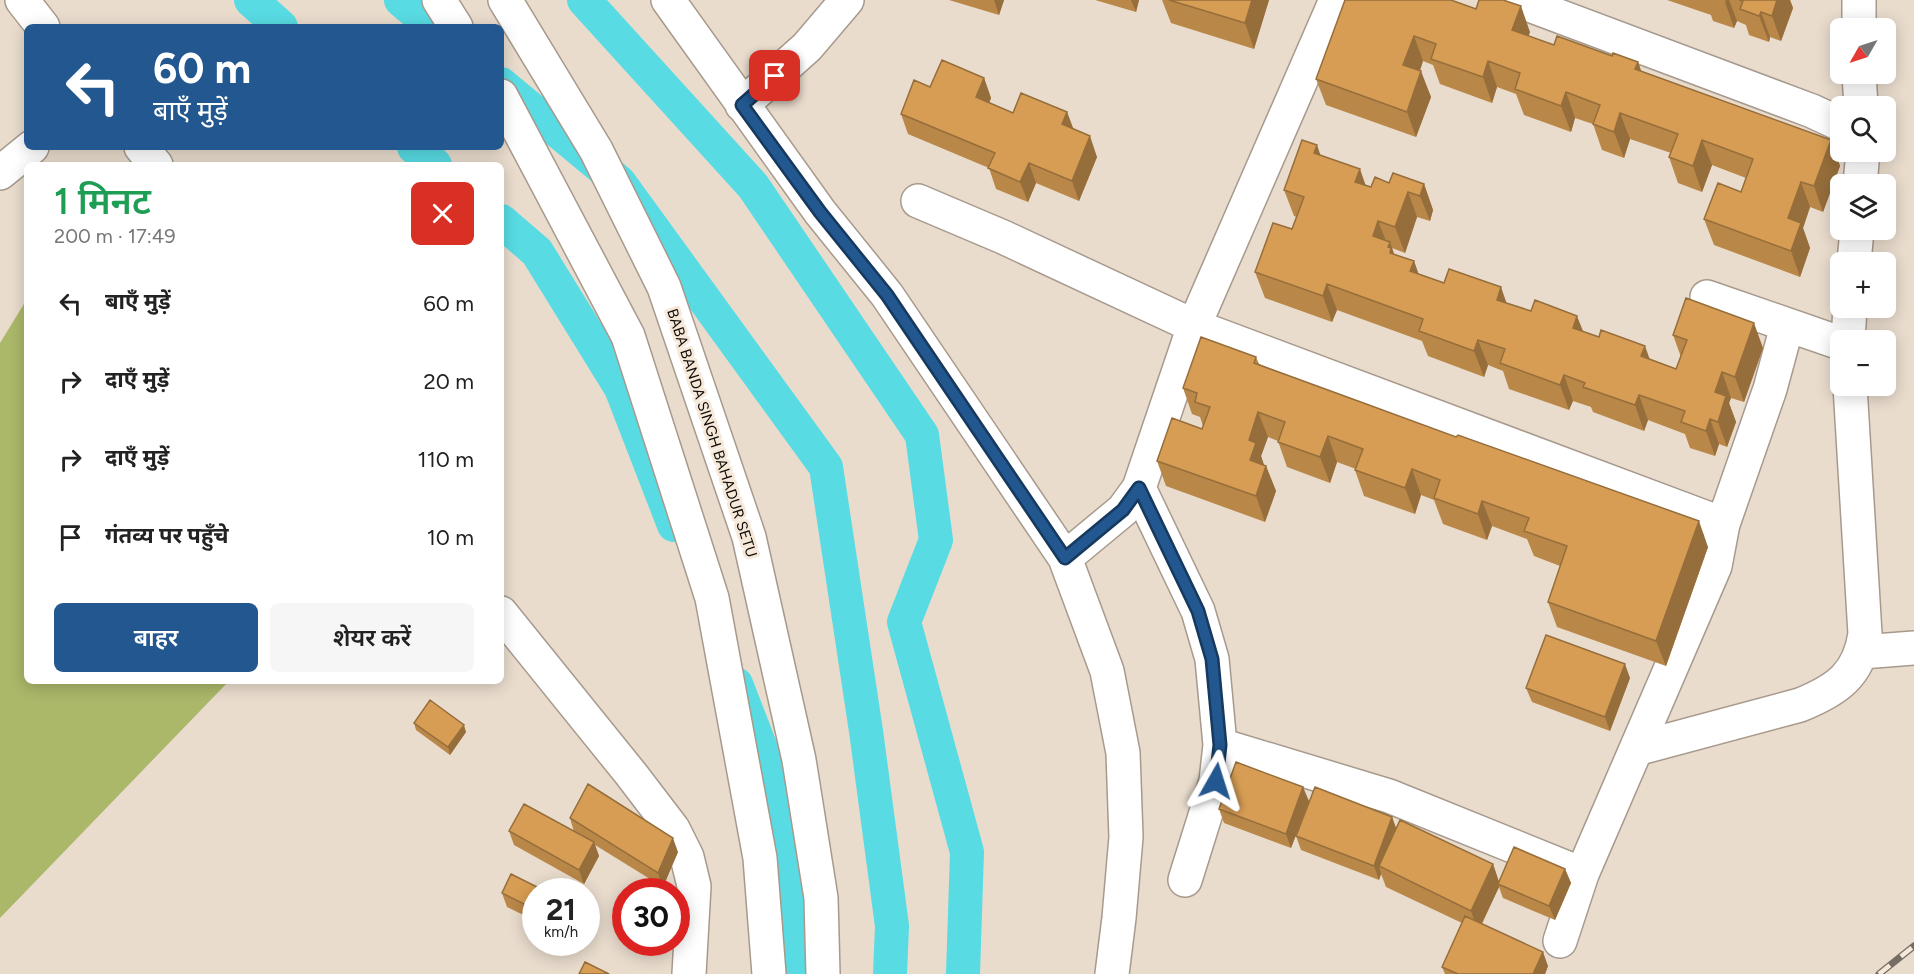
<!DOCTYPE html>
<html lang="hi">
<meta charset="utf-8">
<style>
:root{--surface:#fff;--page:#f6f6f6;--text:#222;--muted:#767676;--accent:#22578f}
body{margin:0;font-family:Figtree,"Noto Sans Devanagari",sans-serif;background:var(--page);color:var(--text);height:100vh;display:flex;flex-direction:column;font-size:22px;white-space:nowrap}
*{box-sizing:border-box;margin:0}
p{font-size:20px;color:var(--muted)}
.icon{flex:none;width:33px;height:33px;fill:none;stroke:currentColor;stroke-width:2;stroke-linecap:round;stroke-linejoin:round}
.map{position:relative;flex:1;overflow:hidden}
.sheet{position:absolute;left:24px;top:162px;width:480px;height:522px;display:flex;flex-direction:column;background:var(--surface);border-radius:9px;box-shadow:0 3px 15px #0003}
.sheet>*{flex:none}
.top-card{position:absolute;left:24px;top:24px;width:480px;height:126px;border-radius:9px;box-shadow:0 3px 15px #0003;background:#22578f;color:#fff;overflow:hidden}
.needle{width:39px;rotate:231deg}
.tools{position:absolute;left:1830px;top:18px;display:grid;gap:12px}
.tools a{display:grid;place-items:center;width:66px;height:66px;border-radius:9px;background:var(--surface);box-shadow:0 3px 15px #0003;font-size:30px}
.speed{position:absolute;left:522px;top:878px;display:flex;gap:12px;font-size:30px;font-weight:700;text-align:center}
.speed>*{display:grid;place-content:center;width:78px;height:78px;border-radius:50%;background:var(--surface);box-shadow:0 3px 15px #0003;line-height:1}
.speed small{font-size:15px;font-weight:400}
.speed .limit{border:9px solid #d22;background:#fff;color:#111}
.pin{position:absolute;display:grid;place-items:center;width:51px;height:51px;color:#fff;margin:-26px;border-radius:12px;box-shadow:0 3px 9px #0006}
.me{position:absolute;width:66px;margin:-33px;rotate:6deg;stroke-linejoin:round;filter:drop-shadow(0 0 4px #0008)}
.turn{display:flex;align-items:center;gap:21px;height:126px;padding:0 30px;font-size:27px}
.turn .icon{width:78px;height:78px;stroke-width:2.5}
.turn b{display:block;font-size:42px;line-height:51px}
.round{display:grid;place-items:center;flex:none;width:63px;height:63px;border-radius:9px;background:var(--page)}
.head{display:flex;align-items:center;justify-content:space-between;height:102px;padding:0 30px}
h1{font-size:36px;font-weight:600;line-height:45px;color:#1e9e55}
.action{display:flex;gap:12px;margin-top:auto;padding:12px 30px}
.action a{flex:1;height:69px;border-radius:9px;background:var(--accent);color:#fff;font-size:24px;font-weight:600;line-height:69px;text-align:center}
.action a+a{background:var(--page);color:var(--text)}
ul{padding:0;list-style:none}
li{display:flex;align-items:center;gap:18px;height:78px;padding:0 30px}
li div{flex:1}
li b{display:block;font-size:22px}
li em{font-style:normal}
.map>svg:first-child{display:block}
.green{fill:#abb769}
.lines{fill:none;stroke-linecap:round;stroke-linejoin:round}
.canal{stroke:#58dbe3;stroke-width:34}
.minor-casing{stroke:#a79a8d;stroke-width:36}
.trunk-casing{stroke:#a79a8d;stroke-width:36}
.minor{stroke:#fff;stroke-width:33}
.trunk{stroke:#fff;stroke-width:33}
.rail-casing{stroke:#756c63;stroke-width:7}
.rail{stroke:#f6e9da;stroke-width:4.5;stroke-dasharray:14;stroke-linecap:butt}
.wall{fill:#b98748}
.shaded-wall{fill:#966e3b}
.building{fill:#d79d54;stroke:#966e3b;stroke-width:1.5}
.route-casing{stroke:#16395d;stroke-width:15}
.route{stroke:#22578f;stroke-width:10}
.labels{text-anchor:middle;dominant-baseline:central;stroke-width:6;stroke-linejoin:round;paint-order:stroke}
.street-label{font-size:15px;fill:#100c07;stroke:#f6e9da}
</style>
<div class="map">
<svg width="1914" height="974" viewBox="0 0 1914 974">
<rect width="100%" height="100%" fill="#e9dccd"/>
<path class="green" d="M 27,299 L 27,681 L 229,681 L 0,918 L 0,343 Z"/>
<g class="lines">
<path class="canal" d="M 251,0 L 281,27
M 401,0 L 433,27
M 584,0 L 753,186 L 922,435 L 936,540 L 904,622 L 967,852 L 963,974
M 501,84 L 619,182 L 826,467 L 866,731 L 892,926 L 890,974
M 414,147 L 435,165
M 501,221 L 537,252 L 621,388 L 674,525
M 736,684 L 784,808 L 801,974"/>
<defs>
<path id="minor" d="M 22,0 L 43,27
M 668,0 L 820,212 L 887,295 L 1065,558 L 1107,671 L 1123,753 L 1126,837 L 1119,918 L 1112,974
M 1516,0 L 1812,111 L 1840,124
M 1859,28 L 1859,0
M 1859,74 L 1861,106
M 742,105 L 807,47 L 847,0
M 141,147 L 156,165
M 0,173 L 32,147
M 1860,184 L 1863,152
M 918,201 L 1003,237 L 1194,326 L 1723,524
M 1854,262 L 1857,230
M 1707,297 L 1840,343
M 1848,340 L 1850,308
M 1139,488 L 1198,611 L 1212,659 L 1220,745 L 1216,781 L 1185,880
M 1065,558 L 1123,510 L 1139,488 L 1194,326 L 1336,0
M 501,613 L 631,774 L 673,829 L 687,857 L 694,886 L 689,974
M 1862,652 L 1914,648
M 1220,745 L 1389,796 L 1582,874
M 1636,749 L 1800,705 C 1837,690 1859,675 1865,634 L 1850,386
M 1560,941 L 1582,874 L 1715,566 L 1723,524 L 1770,389 L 1787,326"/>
<path id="trunk" d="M 439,0 L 456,27
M 505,0 L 596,150 L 664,287 L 749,537 L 799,760 L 821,898 L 823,974
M 501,96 L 628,336 L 712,598 L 760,858 L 769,974"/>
</defs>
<use href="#minor" class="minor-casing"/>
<use href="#trunk" class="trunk-casing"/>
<use href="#minor" class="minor"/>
<use href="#trunk" class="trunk"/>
<defs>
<path id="rail" d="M 1879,974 L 1914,946"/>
</defs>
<use href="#rail" class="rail-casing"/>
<use href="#rail" class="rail"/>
</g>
<path class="wall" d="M 949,0 L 1004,0 L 999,15 Z
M 1095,0 L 1139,0 L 1136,12 Z
M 1162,0 L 1269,0 L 1254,49 L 1171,23 Z
M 1345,0 L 1530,32 L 1528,36 L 1554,45 L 1612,56 L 1638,62 L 1641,71 L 1831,140 L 1840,166 L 1823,212 L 1810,207 L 1803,228 L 1810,248 L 1800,277 L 1714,245 L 1704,219 L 1741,192 L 1746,178 L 1712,165 L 1702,192 L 1678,183 L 1669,157 L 1671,153 L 1630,139 L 1624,158 L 1602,150 L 1593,124 L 1575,118 L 1571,132 L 1524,115 L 1516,94 L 1497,87 L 1492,103 L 1440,84 L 1433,65 L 1423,61 L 1420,71 L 1431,97 L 1416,137 L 1326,105 L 1316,79 Z
M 1667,0 L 1790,0 L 1793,8 L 1781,41 L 1770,37 L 1769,42 L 1749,35 L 1746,25 L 1737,21 L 1734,28 L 1713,21 L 1711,15 Z
M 984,78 L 991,98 L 989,103 L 1013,113 L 1067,112 L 1073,129 L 1097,157 L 1079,201 L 1036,183 L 1028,202 L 996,189 L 989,168 L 908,134 L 901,114 L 930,87 Z
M 1320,155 L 1366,185 L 1371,187 L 1389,183 L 1424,184 L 1433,210 L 1430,221 L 1417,217 L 1405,253 L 1392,248 L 1394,254 L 1414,261 L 1418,274 L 1507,303 L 1583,332 L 1650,359 L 1676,369 L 1681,357 L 1673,335 L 1763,348 L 1744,402 L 1731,398 L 1729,403 L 1736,422 L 1727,447 L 1719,444 L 1715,456 L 1690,448 L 1685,434 L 1648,420 L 1644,431 L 1593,412 L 1591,407 L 1573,401 L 1569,410 L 1509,389 L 1503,371 L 1488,365 L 1484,377 L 1428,356 L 1422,341 L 1337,310 L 1332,322 L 1265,298 L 1255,272 L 1292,229 L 1297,217 L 1294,216 L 1284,190 Z
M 1256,357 L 1259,364 L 1708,547 L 1666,666 L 1557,627 L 1548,602 L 1560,566 L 1534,556 L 1527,539 L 1492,526 L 1487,540 L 1443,524 L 1434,500 L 1421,495 L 1415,514 L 1364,496 L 1355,470 L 1356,469 L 1337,462 L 1330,483 L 1287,467 L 1278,441 L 1268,437 L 1261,456 L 1264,465 L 1266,466 L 1276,491 L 1265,522 L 1166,486 L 1157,461 L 1202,429 L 1203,426 L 1200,417 L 1192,414 L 1183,388 Z
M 1630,678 L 1610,731 L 1532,702 L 1526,688 Z
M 414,723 L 466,732 L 450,755 L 416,730 Z
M 1309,801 L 1291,848 L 1224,823 L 1219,809 Z
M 1392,817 L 1396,828 L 1493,864 L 1499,882 L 1565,869 L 1571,883 L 1555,920 L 1503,898 L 1499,887 L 1482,924 L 1548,966 L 1545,974 L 1445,974 L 1442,967 L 1462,923 L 1386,887 L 1381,874 L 1379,880 L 1301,850 L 1296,836 Z
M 570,818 L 678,852 L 663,887 L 595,845 L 599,856 L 584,884 L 514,845 L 509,831 L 574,832 Z
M 536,891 L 536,921 L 507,907 L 502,893 Z"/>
<path class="shaded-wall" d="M 994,0 L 1004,0 L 999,15 Z
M 1131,0 L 1139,0 L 1136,12 Z
M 1252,0 L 1269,0 L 1254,49 L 1245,23 Z
M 1726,0 L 1729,0 L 1737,21 L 1734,28 L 1725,2 Z
M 1776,0 L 1790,0 L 1793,8 L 1781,41 L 1772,16 Z
M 1521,6 L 1530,32 L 1522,56 L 1512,30 Z
M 1761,12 L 1770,37 L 1769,42 L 1759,16 Z
M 1414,36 L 1423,61 L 1413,90 L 1403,65 Z
M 1488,61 L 1497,87 L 1492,103 L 1483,77 Z
M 1638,62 L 1647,87 L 1635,69 Z
M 1421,71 L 1431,97 L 1416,137 L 1407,112 Z
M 984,78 L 991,98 L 983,118 L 976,97 Z
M 1566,92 L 1575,118 L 1571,132 L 1561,106 Z
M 1067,112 L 1075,133 L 1062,124 Z
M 1620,113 L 1630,139 L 1624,158 L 1614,132 Z
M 1090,136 L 1097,157 L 1079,201 L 1072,181 Z
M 1702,140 L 1712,165 L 1702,192 L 1693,166 Z
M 1831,140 L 1840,166 L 1823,212 L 1814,186 Z
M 1317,145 L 1326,171 L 1314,153 Z
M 1029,163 L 1036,183 L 1028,202 L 1020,182 Z
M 1360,169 L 1369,195 L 1355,182 Z
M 1801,182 L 1810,207 L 1803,228 L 1810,248 L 1800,277 L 1791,251 L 1788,218 Z
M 1424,184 L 1433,210 L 1430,221 L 1420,196 Z
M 1408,192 L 1417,217 L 1405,253 L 1395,227 Z
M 1378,221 L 1388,246 L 1373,236 Z
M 1390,242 L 1399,268 L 1390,253 L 1388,247 Z
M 1414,261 L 1423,286 L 1410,271 Z
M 1327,284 L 1337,310 L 1332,322 L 1323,296 Z
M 1501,287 L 1510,313 L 1497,300 Z
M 1577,316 L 1587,341 L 1573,328 Z
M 1754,323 L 1763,348 L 1744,402 L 1735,377 Z
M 1478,340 L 1488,365 L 1484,377 L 1474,351 Z
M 1645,346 L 1654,371 L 1641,356 Z
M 1722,372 L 1731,398 L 1729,403 L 1736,422 L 1727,447 L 1718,422 L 1715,392 Z
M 1564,375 L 1573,401 L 1569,410 L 1560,385 Z
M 1639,395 L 1648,420 L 1644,431 L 1635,405 Z
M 1258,412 L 1268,437 L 1261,456 L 1265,468 L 1250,460 L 1249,440 Z
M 1710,419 L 1719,444 L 1715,456 L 1706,431 Z
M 1328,436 L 1337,462 L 1330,483 L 1320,457 Z
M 1266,466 L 1276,491 L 1265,522 L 1256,496 Z
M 1412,469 L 1421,495 L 1415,514 L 1405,488 Z
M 1482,501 L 1492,526 L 1487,540 L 1478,514 Z
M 1699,521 L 1708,547 L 1666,666 L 1656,641 Z
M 1625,664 L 1630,678 L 1610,731 L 1605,717 Z
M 464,725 L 466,732 L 450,755 L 448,747 Z
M 1303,787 L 1309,801 L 1291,848 L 1286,834 Z
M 1392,817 L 1397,831 L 1379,866 L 1381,874 L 1379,880 L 1374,866 Z
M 673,838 L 678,852 L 663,887 L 658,873 Z
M 594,842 L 599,856 L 584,884 L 579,870 Z
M 1493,864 L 1500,885 L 1498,884 L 1499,887 L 1478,931 L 1471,911 Z
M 1565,869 L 1571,883 L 1555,920 L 1549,906 Z
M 1543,952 L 1548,966 L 1545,974 L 1533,974 Z"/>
<path class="building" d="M 1169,0 L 1252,0 L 1245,23 Z
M 1345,0 L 1451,0 L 1476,9 L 1479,0 L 1503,0 L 1521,6 L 1512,30 L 1554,45 L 1557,36 L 1612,56 L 1613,53 L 1638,62 L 1635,69 L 1831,140 L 1814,186 L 1801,182 L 1788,218 L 1801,223 L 1791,251 L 1704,219 L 1718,183 L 1741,192 L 1753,159 L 1702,140 L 1693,166 L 1669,157 L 1678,134 L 1620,113 L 1614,132 L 1593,124 L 1600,105 L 1566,92 L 1561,106 L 1515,89 L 1520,73 L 1488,61 L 1483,77 L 1431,59 L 1436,44 L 1414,36 L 1403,65 L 1421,71 L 1407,112 L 1316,79 Z
M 1739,0 L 1777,0 L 1772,16 L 1761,12 L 1759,16 L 1740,9 L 1743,1 Z
M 942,60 L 984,78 L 976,97 L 1013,113 L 1021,93 L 1067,112 L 1062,124 L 1090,136 L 1072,181 L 1029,163 L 1020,182 L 988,168 L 995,153 L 901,114 L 914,80 L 930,87 Z
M 1302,140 L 1317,145 L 1314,153 L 1360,169 L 1355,182 L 1371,187 L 1375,177 L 1389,183 L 1393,173 L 1424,184 L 1420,196 L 1408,192 L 1395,227 L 1378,221 L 1373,236 L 1390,242 L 1388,247 L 1391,248 L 1390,253 L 1414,261 L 1410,271 L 1444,283 L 1449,269 L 1501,287 L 1497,300 L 1531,311 L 1535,300 L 1577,316 L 1573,328 L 1599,337 L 1601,330 L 1645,346 L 1641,356 L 1676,369 L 1687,340 L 1673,335 L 1686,298 L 1754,323 L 1735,377 L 1722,372 L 1715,392 L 1726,396 L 1718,422 L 1710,419 L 1706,431 L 1681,422 L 1685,411 L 1639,395 L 1635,405 L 1583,387 L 1585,383 L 1564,375 L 1560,385 L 1500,363 L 1505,349 L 1478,340 L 1474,351 L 1419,331 L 1423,319 L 1327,284 L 1323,296 L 1255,272 L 1273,223 L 1292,229 L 1304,197 L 1284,190 Z
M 1201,337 L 1256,357 L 1254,363 L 1358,401 L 1456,437 L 1458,435 L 1699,521 L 1656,641 L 1548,602 L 1567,546 L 1524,531 L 1529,518 L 1482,501 L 1478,514 L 1434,498 L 1440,480 L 1412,469 L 1405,488 L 1355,470 L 1363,449 L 1328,436 L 1320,457 L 1278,442 L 1285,422 L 1258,412 L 1249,440 L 1256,443 L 1250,460 L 1266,466 L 1256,496 L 1157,461 L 1172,418 L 1202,429 L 1210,407 L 1195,402 L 1197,393 L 1183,388 Z
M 1546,635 L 1625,664 L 1605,717 L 1526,688 Z
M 430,700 L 464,725 L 448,747 L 414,723 Z
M 1236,762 L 1303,787 L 1286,834 L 1219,809 Z
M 588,784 L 673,838 L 658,873 L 570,818 Z
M 1315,787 L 1392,817 L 1374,866 L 1296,836 Z
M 524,804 L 594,842 L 579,870 L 509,831 Z
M 1400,820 L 1493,864 L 1471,911 L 1379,866 Z
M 1514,847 L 1565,869 L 1549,906 L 1498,884 Z
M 511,874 L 545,891 L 536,891 L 536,910 L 502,893 Z
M 1465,916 L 1543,952 L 1533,974 L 1458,974 L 1442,967 Z
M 585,962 L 609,974 L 579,974 Z"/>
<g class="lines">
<defs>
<path id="route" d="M 775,76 L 742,105 L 820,212 L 887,295 L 1065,558 L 1123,510 L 1139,488 L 1198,611 L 1212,659 L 1220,745 L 1216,781"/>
</defs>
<use href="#route" class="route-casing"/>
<use href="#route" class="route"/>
</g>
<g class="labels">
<g class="street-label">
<text transform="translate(712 433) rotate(72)">BABA BANDA SINGH BAHADUR SETU</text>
</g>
</g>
</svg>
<div class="tools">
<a><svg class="needle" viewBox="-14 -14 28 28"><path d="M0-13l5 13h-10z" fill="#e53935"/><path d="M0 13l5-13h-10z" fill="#767676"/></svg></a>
<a><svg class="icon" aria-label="search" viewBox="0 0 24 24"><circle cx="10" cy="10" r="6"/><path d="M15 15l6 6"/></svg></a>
<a><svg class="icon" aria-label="layers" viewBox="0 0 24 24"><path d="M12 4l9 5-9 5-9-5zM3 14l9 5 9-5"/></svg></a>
<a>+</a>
<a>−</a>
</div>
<div class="speed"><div>21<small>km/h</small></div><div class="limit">30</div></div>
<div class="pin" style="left:775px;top:76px;background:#d93025"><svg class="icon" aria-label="arrive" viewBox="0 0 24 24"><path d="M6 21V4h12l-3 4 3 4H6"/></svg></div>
<svg class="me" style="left:1216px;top:781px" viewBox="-20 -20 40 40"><path d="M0-17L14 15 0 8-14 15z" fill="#22578f" stroke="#fff" stroke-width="4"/></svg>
<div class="top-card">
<div class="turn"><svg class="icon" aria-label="left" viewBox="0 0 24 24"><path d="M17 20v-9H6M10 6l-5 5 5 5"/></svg><div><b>60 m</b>बाएँ मुड़ें</div></div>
</div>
<section class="sheet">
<div class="head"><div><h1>1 मिनट</h1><p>200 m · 17:49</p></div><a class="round" style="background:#d93025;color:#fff"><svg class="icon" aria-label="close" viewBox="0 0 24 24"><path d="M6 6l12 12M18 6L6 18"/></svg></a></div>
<ul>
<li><svg class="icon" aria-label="left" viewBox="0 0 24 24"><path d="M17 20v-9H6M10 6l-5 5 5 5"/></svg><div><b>बाएँ मुड़ें</b></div><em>60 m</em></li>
<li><svg class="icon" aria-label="right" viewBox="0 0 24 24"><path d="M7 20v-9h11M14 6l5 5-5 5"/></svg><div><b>दाएँ मुड़ें</b></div><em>20 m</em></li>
<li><svg class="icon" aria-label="right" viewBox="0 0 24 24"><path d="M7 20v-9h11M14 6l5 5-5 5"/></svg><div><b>दाएँ मुड़ें</b></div><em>110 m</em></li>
<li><svg class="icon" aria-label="arrive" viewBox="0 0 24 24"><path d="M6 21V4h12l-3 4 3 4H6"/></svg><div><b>गंतव्य पर पहुँचे</b></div><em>10 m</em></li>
</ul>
<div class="action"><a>बाहर</a><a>शेयर करें</a></div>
</section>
</div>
